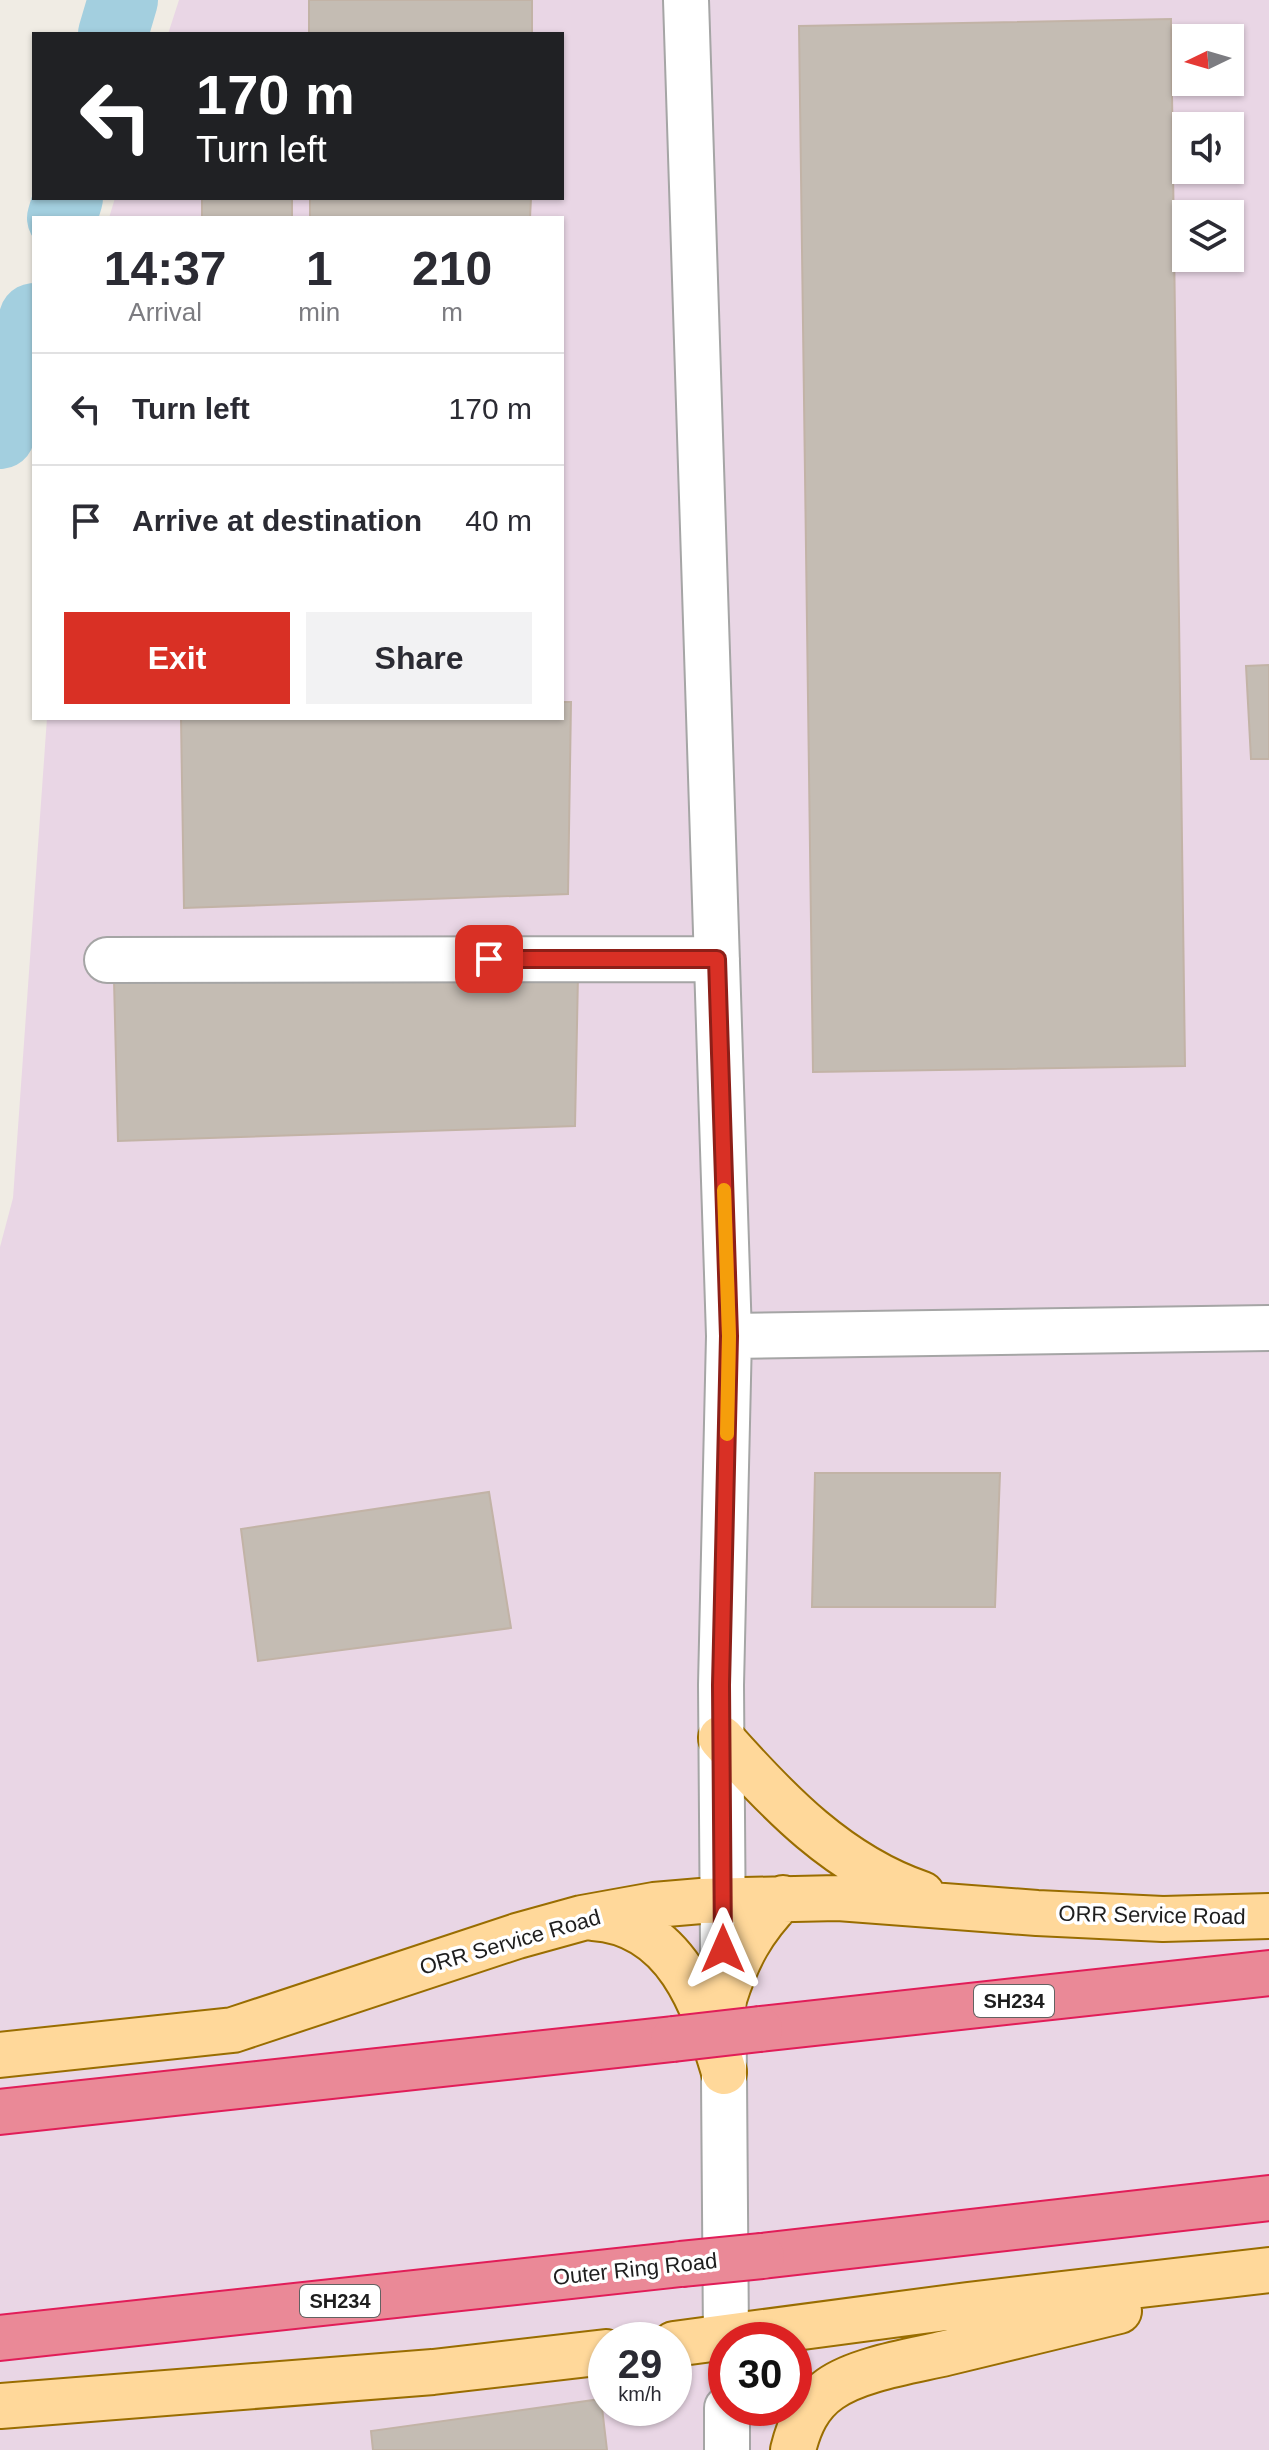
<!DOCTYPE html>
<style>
:root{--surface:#fff;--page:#f2f2f3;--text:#2b2b33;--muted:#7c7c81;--line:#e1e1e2;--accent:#d93025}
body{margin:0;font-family:Arial,sans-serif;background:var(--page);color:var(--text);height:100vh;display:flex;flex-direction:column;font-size:30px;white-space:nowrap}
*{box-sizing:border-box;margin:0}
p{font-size:26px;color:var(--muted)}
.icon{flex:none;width:44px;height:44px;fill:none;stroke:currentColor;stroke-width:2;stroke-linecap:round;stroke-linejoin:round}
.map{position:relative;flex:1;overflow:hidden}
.sheet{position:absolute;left:32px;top:216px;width:532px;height:504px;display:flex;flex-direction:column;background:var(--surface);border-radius:0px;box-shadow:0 2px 6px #0004}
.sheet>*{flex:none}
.hud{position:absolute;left:32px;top:32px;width:532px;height:168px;border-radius:0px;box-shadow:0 2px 6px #0004;background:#202124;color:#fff;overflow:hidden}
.needle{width:52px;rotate:265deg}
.buttons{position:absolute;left:1172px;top:24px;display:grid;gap:16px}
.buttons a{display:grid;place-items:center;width:72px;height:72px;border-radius:0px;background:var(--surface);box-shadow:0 2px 6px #0004;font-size:40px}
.speed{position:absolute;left:588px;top:2322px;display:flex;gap:16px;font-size:40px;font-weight:700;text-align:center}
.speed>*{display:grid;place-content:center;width:104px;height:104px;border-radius:50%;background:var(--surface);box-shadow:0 2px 6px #0004;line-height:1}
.speed small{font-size:20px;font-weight:400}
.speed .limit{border:12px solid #d22;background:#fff;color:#111}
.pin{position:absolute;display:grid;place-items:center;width:68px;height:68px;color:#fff;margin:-34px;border-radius:16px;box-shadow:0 4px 12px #0006}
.me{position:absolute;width:88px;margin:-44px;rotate:0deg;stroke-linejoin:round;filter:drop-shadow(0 0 6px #0008)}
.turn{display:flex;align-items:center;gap:28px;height:168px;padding:0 32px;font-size:36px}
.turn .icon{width:104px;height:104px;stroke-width:2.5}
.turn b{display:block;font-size:56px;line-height:68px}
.eta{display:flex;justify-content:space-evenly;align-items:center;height:136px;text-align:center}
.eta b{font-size:48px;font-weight:600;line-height:56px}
.action{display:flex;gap:16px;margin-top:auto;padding:16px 32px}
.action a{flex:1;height:92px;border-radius:0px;background:var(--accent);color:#fff;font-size:32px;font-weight:600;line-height:92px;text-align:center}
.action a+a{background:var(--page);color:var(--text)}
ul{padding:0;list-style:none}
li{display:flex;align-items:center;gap:24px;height:112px;padding:0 32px;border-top:2px solid var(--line)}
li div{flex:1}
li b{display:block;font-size:30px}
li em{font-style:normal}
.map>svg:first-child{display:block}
.industrial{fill:#e9d6e5;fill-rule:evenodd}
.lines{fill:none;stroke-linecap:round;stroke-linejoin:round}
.river{stroke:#a3cfdf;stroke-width:70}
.building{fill:#c4bcb3;stroke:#c2b3a6;stroke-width:2}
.minor-casing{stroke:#a5a5a5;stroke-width:48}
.major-casing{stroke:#996d00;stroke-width:48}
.highway-casing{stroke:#e11d58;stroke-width:48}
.minor{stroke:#fff;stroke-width:44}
.major{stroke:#ffd89a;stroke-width:44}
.highway{stroke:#ea8997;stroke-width:44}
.highway-bridge-casing{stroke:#e11d58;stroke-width:48;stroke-linecap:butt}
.highway-bridge{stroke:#ea8997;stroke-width:44}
.route-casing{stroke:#8d1f18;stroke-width:20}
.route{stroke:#d93025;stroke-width:14}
.slow{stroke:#f59e0b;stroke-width:14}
.labels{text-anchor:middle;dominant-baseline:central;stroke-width:7;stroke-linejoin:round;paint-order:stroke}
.shield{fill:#fff;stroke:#626262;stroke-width:2}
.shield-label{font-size:20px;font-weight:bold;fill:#1e1e1e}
.street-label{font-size:22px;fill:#1e1e1e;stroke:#fff}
</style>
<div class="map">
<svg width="1269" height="2450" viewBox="0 0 1269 2450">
<rect width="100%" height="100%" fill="#f0ece4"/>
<path class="industrial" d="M 179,0 L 1269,0 L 1269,2450 L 0,2450 L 0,1247 L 13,1198 L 47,718 L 562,718 L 562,218 L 109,218 L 115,198 L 562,198 L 562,34 L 168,34 ZM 1186,38 L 1230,38 L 1230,82 L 1186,82 ZM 1186,126 L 1230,126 L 1230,170 L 1186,170 ZM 1186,214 L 1230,214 L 1230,258 L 1186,258 ZM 606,2340 L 674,2340 L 674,2408 L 606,2408 ZM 726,2340 L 794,2340 L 794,2408 L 726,2408 Z"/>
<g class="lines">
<path class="river" d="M 113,34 L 123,0
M 62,218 L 68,198
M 0,434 L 34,318"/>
</g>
<path class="building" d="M 309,0 L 532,0 L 532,34 L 309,34 Z
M 1171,19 L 1185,1066 L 813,1072 L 799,26 Z
M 202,198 L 292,198 L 292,218 L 202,218 Z
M 310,198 L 531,198 L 530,218 L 310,218 Z
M 1269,665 L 1269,759 L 1251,759 L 1246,666 Z
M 562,702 L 571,702 L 568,894 L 184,908 L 181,718 L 562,718 Z
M 578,975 L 575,1126 L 118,1141 L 114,980 Z
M 815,1473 L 1000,1473 L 995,1607 L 812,1607 Z
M 489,1492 L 511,1628 L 258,1661 L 241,1529 Z
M 601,2399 L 607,2450 L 373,2450 L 371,2431 Z"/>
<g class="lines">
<defs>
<path id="minor" d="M 686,0 L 729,1336 L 721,1685 L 726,2340
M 107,960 L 717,959
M 729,1336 L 1269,1328
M 727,2408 L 727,2450"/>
<path id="major" d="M 721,1738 C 778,1802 839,1866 922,1894
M 593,1918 C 676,1923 704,2005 724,2072
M 724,1999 C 737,1958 752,1929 783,1898
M 0,2055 L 233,2030 L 517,1936 L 582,1918 L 654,1905 L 701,1901 L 838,1898 L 1037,1913 L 1163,1919 L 1269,1916
M 674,2344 L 968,2305 L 1269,2270
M 0,2406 L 433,2372 L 606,2352
M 793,2450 C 799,2426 808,2404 830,2389 C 858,2369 912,2361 946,2353 C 1004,2339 1061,2325 1119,2311"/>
<path id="highway" d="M 760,2029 L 1269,1973
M 0,2112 L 673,2039
M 762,2256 L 1269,2198
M 0,2338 L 681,2264"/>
</defs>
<use href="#minor" class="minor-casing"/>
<use href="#major" class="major-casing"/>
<use href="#highway" class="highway-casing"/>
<use href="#minor" class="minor"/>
<use href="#major" class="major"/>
<use href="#highway" class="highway"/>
<defs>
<path id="highway-bridge" d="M 673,2039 L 760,2029
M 681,2264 L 762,2256"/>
</defs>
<use href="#highway-bridge" class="highway-bridge-casing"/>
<use href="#highway-bridge" class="highway-bridge"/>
</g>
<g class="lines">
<defs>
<path id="route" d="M 489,959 L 717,959 L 729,1336 L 721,1685 L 723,1949"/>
</defs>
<use href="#route" class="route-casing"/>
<use href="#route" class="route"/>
<path class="slow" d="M 724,1190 L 729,1336 L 727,1434"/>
</g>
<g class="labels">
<g class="shield">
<rect x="974" y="1985" width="80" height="32" rx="6"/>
<rect x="300" y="2285" width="80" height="32" rx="6"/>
</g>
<g class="shield-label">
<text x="1014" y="2001">SH234</text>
<text x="340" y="2301">SH234</text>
</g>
<g class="street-label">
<text transform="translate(1152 1915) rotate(1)">ORR Service Road</text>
<text transform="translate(510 1942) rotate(-16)">ORR Service Road</text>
<text transform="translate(635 2269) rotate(-6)">Outer Ring Road</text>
</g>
</g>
</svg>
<div class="buttons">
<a><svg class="needle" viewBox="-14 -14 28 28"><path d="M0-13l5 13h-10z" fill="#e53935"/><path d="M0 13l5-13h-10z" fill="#7c7c81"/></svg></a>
<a><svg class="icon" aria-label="sound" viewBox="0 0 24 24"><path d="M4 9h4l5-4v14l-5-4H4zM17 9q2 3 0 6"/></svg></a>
<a><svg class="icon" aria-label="layers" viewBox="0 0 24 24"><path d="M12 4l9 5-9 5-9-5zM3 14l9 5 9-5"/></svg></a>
</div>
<div class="speed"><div>29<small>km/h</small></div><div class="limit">30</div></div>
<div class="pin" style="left:489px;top:959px;background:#d93025"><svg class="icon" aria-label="arrive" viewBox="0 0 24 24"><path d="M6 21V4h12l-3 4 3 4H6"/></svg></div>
<svg class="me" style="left:723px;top:1949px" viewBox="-20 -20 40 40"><path d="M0-17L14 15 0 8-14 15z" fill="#d93025" stroke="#fff" stroke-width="4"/></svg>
<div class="hud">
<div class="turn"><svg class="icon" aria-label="left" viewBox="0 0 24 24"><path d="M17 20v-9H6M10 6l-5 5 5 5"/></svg><div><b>170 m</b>Turn left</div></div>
</div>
<section class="sheet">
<div class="eta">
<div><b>14:37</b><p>Arrival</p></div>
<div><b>1</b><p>min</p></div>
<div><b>210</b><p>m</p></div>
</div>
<ul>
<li><svg class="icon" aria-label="left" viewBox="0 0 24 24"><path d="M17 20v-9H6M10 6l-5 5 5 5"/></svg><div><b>Turn left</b></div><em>170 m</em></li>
<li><svg class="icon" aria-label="arrive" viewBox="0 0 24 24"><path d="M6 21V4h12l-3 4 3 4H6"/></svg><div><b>Arrive at destination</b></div><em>40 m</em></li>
</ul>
<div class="action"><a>Exit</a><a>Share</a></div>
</section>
</div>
